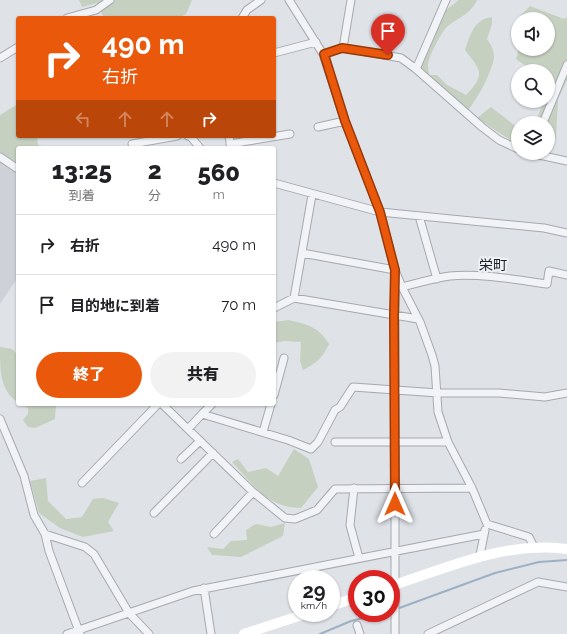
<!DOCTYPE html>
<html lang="ja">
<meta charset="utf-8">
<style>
:root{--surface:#fff;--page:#f2f2f2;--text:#202124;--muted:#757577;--line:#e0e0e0;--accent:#ea580c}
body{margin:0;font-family:Raleway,"Noto Sans JP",sans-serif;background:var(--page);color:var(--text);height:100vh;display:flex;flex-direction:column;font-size:15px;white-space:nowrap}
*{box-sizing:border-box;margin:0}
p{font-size:13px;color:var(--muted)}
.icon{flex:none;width:22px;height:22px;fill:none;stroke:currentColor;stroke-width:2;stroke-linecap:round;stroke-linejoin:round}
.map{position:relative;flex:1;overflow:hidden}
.drawer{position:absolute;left:16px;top:146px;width:260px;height:260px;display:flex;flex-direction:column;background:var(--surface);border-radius:4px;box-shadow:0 1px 3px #0004}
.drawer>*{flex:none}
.hud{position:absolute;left:16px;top:16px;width:260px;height:122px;border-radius:4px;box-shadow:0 1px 3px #0004;background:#ea580c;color:#fff;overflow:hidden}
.buttons{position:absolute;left:511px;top:12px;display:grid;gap:8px}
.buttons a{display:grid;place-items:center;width:44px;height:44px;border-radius:50%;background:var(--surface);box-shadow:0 1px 3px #0004;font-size:20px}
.speed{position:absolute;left:288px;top:570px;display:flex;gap:8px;font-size:20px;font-weight:700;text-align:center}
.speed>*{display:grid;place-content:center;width:52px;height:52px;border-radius:50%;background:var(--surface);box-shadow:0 1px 3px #0004;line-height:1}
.speed small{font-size:10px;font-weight:400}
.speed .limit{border:6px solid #d22;background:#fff;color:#111}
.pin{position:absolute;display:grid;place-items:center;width:34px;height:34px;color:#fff;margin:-41px -17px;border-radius:50% 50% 50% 0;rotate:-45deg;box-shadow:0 0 4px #0007}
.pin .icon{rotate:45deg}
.me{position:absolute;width:44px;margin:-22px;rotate:0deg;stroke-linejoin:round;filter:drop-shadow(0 0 3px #0008)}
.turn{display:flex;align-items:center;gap:14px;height:84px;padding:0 20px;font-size:18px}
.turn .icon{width:52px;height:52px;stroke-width:2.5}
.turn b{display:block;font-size:28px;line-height:34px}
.lanes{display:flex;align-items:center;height:38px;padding:0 20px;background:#0003;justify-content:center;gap:20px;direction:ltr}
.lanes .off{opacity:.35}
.eta{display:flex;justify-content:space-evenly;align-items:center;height:68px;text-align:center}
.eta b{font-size:24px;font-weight:800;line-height:28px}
.primary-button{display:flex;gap:8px;margin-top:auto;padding:8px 20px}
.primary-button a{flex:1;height:46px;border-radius:24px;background:var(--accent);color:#fff;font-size:16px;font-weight:800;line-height:46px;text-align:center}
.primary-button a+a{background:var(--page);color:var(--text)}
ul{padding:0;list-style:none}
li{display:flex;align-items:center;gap:12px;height:60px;padding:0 20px;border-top:1px solid var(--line)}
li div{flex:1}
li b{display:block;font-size:15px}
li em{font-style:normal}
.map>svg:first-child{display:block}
.built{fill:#ced1d8}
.green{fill:#c5d0c1}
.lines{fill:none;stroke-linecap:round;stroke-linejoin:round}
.stream{stroke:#9eb0c3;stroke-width:2}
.street-casing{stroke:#a5a9b0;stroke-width:9}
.street{stroke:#f2f3f6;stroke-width:7}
.secondary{stroke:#fff;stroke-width:10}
.route-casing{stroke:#983908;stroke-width:10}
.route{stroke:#ea580c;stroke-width:7}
.labels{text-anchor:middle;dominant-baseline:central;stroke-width:4;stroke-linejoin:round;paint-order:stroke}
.quarter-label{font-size:14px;fill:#1c222d;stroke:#eff1f5}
</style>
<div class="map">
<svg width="567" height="634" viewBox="0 0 567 634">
<rect width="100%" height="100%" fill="#dfe2e7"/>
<path class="built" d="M 0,160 L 18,173 L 18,277 L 0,304 Z"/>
<path class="green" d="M 79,0 L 192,0 L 186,14 L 178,18 L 104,18 L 97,3 L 82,7 Z
M 459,0 L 477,0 C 469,17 455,18 445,29 C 440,35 428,58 428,65 C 428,68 429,72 429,75 L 437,75 L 447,85 L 466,95 C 486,74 481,71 465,50 C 471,34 473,20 492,17 L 492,24 L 487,39 C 491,45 494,50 494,57 C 493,70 477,100 468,110 L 430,79 L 421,68 L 433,36 L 446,10 Z
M 530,6 L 564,19 L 567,17 L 567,80 L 558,99 L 556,137 L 551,148 L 548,149 L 548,123 L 535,123 L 544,101 L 548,101 L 548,71 L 533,71 L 516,59 L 519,49 L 548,49 L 548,19 L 524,19 L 520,16 Z
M 18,104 L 18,136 L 37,136 L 38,145 L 51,148 L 18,148 L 18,165 L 0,153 L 0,115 Z
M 491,107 L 518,128 L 518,145 L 477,118 Z
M 289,320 C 308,325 318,326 329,344 C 323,358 316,363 303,370 L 300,361 L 301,342 L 284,341 L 274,343 L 274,322 Z
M 0,347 L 12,349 L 18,355 L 18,404 L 56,404 L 55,419 L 35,428 L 28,427 L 23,420 L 28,414 L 28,408 C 0,396 0,375 0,347 Z
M 294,449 L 309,459 L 318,487 L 301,508 C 267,508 254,485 232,462 L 238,459 L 248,472 L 266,468 L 278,476 Z
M 46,478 L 48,501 L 66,519 L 82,517 L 93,499 L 103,498 L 119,503 L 108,522 L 114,531 L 83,537 L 60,528 L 39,513 L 30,481 Z
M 285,523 L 283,536 L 241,557 L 212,555 L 207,547 L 223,549 L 231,541 L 247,540 L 246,530 L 256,524 L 271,527 Z"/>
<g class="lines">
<path class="stream" d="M 391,611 L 495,573 L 539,562 L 567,560
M 320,634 L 351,621 L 384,613"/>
<defs>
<path id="street" d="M 289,0 L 323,54 L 345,121 L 380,212 L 395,270 L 402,287 L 420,322 L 432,355 L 435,366 L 438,412 L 448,442 L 472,488 L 487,524 L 529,537 L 534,547
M 67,18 L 96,10 L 110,0
M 242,18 L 247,10 L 261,0
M 343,48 L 351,0
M 274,53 L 316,42
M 323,54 L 343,48 L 401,58 L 416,69 L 482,127 L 499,140 L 518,149
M 0,58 L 18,47
M 416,69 L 446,0
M 543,123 L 567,65
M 318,127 L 345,121
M 188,136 L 191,137 L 200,148
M 229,136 L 231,148
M 132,144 L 177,136
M 230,144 L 290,134
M 530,153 L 567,161
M 0,157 L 18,169
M 274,183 L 380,212 L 544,228 L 567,233
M 419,216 L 437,279
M 302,253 L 395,270
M 395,274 L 395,634
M 402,287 C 418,283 434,278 450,276 C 479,273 518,280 547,284 L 549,271 L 567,275
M 294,298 L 312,195
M 274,308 L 294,298 L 418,319
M 274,395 L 284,358
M 162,404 L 253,492 L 285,518 L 295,519 L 317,510 L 335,489 L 472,488
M 202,414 L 212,404
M 0,419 L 24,476 L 34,515 L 45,534 L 49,551 L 80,634
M 188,429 L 202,414 L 288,440 L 311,449 L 318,442 L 335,410 L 340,407 L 353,387 L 438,393 L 499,393 L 545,397 L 567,393
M 263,432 L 271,404
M 335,442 L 448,442
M 181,459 L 200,441
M 82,483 L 158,404
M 354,488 L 350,525 L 359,558
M 154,513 L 213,453
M 45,534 L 85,547 L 94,554 L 129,613 L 149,634
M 214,534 L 253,492
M 480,555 L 485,530
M 204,588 L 211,634
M 357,625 L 360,634
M 67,634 L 193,591 L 484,534
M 428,634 L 538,582 L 567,587"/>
</defs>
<use href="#street" class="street-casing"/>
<use href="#street" class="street"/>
<path class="secondary" d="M 391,586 C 450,567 504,541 567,549
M 331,606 L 357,597
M 244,634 L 308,613"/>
</g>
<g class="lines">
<defs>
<path id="route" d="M 388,55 L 342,48 L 324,54 L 345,121 L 380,212 L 395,270 L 394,316 L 395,504"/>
</defs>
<use href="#route" class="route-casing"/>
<use href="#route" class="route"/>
</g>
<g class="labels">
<g class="quarter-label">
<text x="493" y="265">栄町</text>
</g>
</g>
</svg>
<div class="buttons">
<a><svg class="icon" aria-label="sound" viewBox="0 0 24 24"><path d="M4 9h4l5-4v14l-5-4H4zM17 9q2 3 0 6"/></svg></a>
<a><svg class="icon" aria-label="search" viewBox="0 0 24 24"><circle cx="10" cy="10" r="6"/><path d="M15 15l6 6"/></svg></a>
<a><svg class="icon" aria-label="layers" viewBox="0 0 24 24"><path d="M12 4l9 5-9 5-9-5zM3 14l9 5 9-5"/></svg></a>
</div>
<div class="speed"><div>29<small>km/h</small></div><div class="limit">30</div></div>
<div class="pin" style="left:388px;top:55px;background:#d93025"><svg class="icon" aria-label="arrive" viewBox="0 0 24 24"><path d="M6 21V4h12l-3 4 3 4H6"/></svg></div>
<svg class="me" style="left:395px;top:504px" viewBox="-20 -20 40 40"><path d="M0-17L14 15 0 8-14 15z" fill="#ea580c" stroke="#fff" stroke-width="4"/></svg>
<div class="hud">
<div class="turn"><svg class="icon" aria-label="right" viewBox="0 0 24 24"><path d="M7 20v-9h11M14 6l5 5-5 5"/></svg><div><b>490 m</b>右折</div></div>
<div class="lanes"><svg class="icon off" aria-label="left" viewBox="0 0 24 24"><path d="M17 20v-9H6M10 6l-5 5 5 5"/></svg><svg class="icon off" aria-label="ahead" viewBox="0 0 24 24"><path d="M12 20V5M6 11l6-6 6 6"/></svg><svg class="icon off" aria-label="ahead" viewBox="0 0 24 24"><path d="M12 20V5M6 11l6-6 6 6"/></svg><svg class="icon" aria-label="right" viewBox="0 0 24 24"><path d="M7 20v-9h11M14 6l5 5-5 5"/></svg></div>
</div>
<section class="drawer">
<div class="eta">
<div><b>13:25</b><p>到着</p></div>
<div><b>2</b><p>分</p></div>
<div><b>560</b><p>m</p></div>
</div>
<ul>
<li><svg class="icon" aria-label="right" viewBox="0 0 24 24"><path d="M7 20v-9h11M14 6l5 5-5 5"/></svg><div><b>右折</b></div><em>490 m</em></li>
<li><svg class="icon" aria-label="arrive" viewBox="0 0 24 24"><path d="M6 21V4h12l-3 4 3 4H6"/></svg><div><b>目的地に到着</b></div><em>70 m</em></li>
</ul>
<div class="primary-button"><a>終了</a><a>共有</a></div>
</section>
</div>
